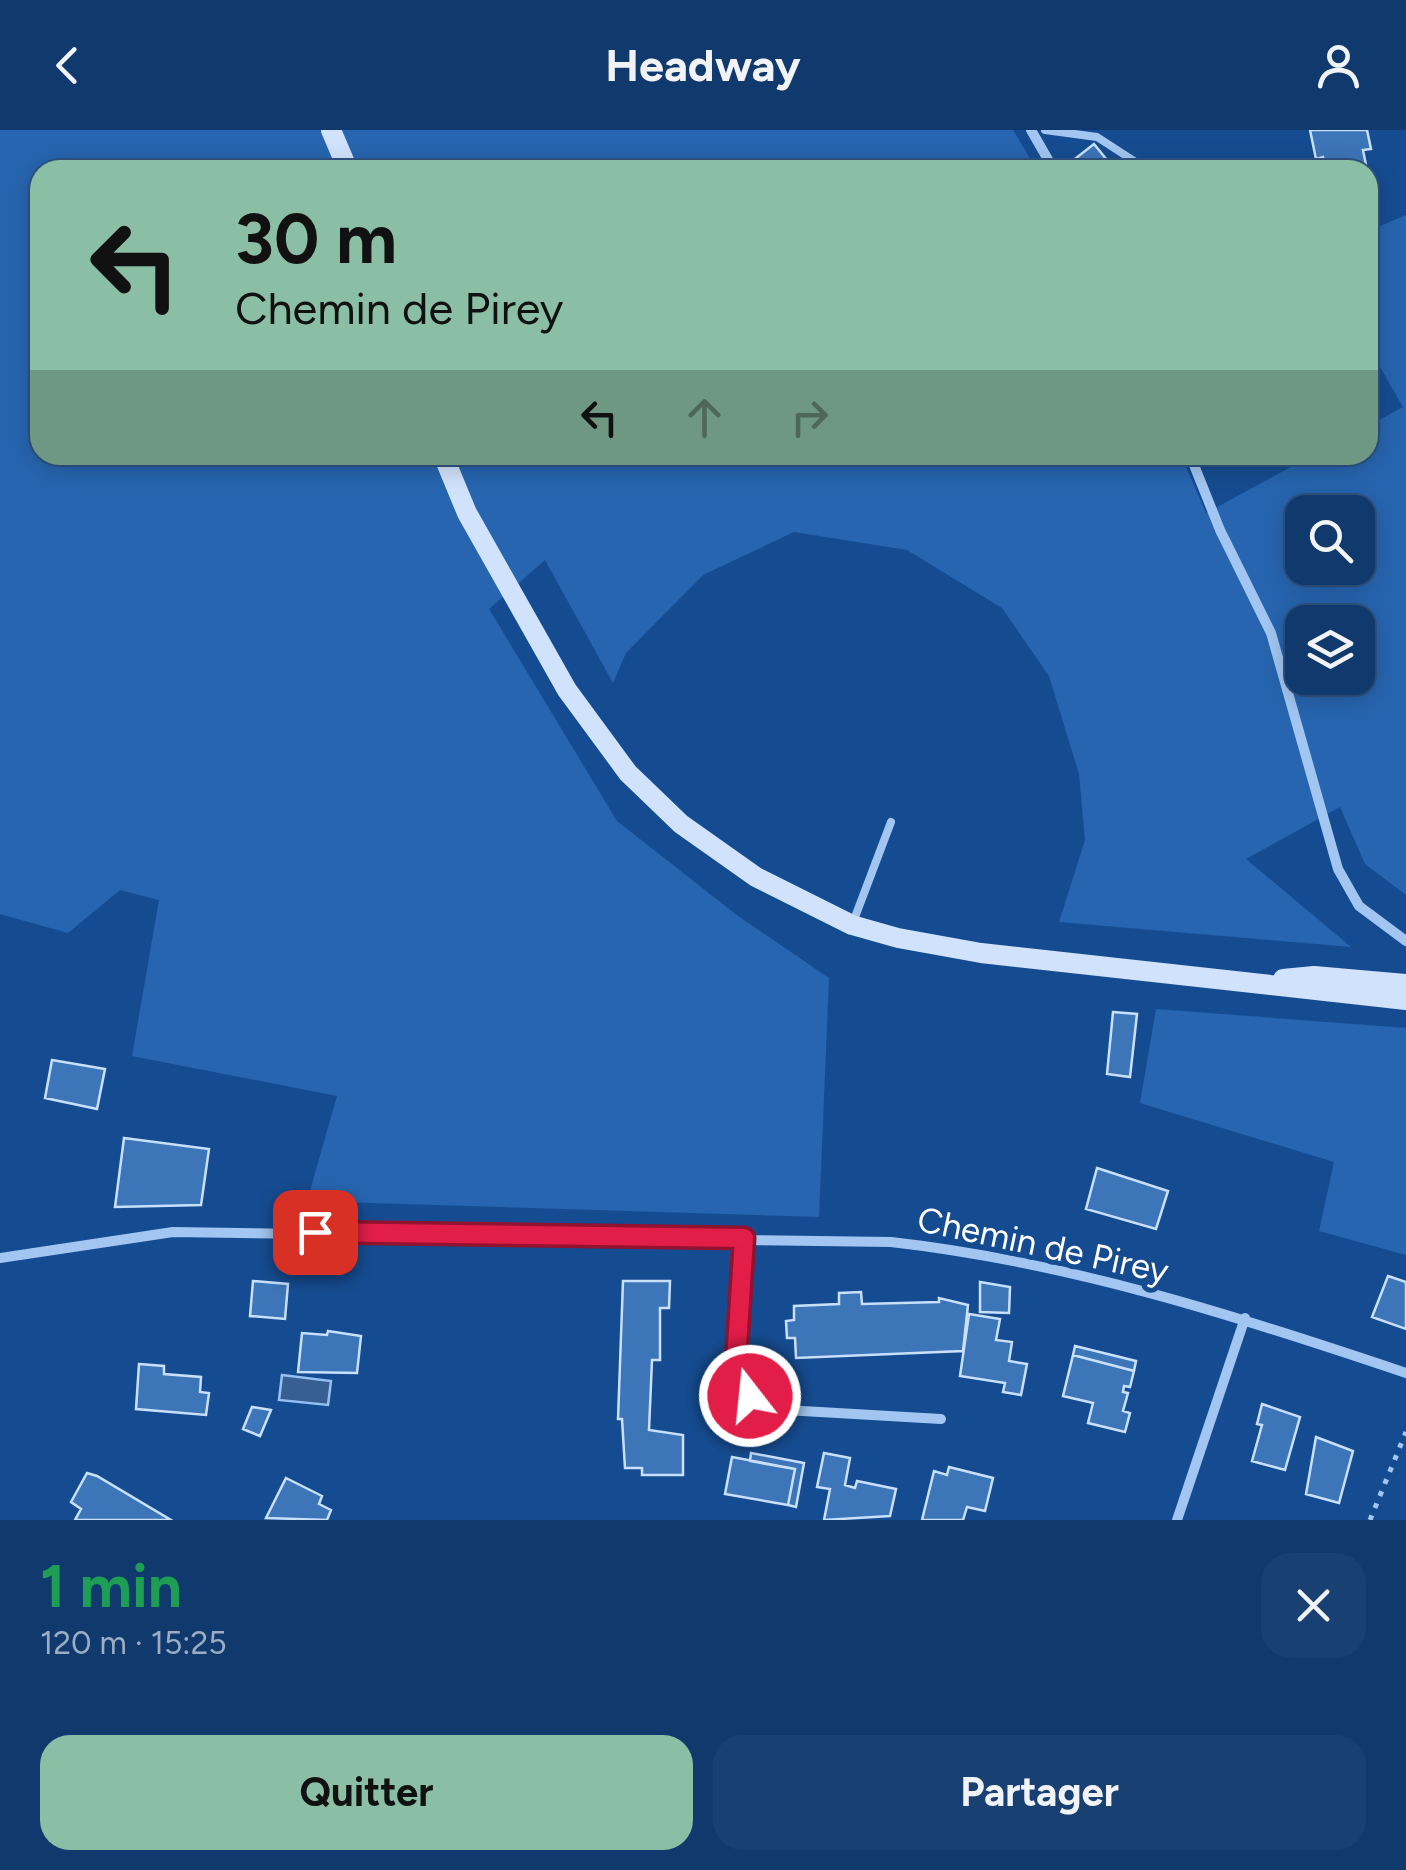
<!DOCTYPE html>
<html lang="fr">
<meta charset="utf-8">
<style>
:root{--surface:#10396d;--page:#194072;--text:#f1f3f6;--muted:#9cacc2;--line:#305380;--accent:#8abfa5}
body{margin:0;font-family:Figtree,sans-serif;background:var(--page);color:var(--text);height:100vh;display:flex;flex-direction:column;font-size:38px;white-space:nowrap}
*{box-sizing:border-box;margin:0}
p{font-size:32px;color:var(--muted)}
.icon{flex:none;width:55px;height:55px;fill:none;stroke:currentColor;stroke-width:2;stroke-linecap:round;stroke-linejoin:round}
.map{position:relative;height:1390px;overflow:hidden}
.panel{display:flex;flex-direction:column;background:var(--surface);flex:1}
.panel>*{flex:none}
.hud{position:absolute;left:30px;top:30px;width:1348px;height:305px;border-radius:30px;box-shadow:0 5px 25px #0003,0 0 0 2px var(--line);background:#8abfa5;color:#111;overflow:hidden}
.buttons{position:absolute;left:1285px;top:365px;display:grid;gap:20px}
.buttons a{display:grid;place-items:center;width:90px;height:90px;border-radius:20px;background:var(--surface);box-shadow:0 5px 25px #0003,0 0 0 2px var(--line);font-size:50px}
.pin{position:absolute;display:grid;place-items:center;width:85px;height:85px;color:#fff;margin:-42px;border-radius:20px;box-shadow:0 5px 15px #0006}
.me{position:absolute;width:110px;margin:-55px;rotate:344deg;stroke-linejoin:round;filter:drop-shadow(0 0 8px #0008)}
.turn{display:flex;align-items:center;gap:35px;height:210px;padding:0 40px;font-size:45px}
.turn .icon{width:130px;height:130px;stroke-width:2.5}
.turn b{display:block;font-size:70px;line-height:85px}
.lanes{display:flex;align-items:center;height:95px;padding:0 40px;background:#0003;justify-content:center;gap:50px;direction:ltr}
.lanes .off{opacity:.35}
.round{display:grid;place-items:center;flex:none;width:105px;height:105px;border-radius:30px;background:var(--page)}
.headline{display:flex;align-items:center;justify-content:space-between;height:170px;padding:0 40px}
h1{font-size:60px;font-weight:700;line-height:75px;color:#1e9e55}
.action{display:flex;gap:20px;margin-top:auto;padding:20px 40px}
.action a{flex:1;height:115px;border-radius:30px;background:var(--accent);color:#111;font-size:40px;font-weight:700;line-height:115px;text-align:center}
.action a+a{background:var(--page);color:var(--text)}
header{display:flex;justify-content:space-between;align-items:center;height:130px;padding:0 40px;background:var(--surface);font-size:45px;font-weight:700}
.map>svg:first-child{display:block}
.green{fill:#2765b0;fill-rule:evenodd}
.water{fill:#375f92;stroke:#94c1f4;stroke-width:2.5}
.building{fill:#3d75b9;stroke:#c9e0fc;stroke-width:2.5}
.lines{fill:none;stroke-linecap:round;stroke-linejoin:round}
.path{stroke:#a2c6f1;stroke-width:5;stroke-dasharray:5 8;stroke-linecap:butt}
.lane{stroke:#a2c6f1;stroke-width:8}
.street{stroke:#a2c6f1;stroke-width:10}
.secondary{stroke:#d1e3fc;stroke-width:20}
.route-casing{stroke:#92132f;stroke-width:25}
.route{stroke:#e11d48;stroke-width:18}
.labels{text-anchor:middle;dominant-baseline:central;stroke-width:10;stroke-linejoin:round;paint-order:stroke}
.street-label{font-size:35px;fill:#fff;stroke:#154c91}
</style>
<header><svg class="icon" aria-label="back" viewBox="0 0 24 24"><path d="M15 5l-7 7 7 7"/></svg>Headway<svg class="icon" aria-label="person" viewBox="0 0 24 24"><circle cx="12" cy="8" r="4"/><path d="M4 21q1-7 8-7t8 7"/></svg></header>
<div class="map">
<svg width="1406" height="1390" viewBox="0 0 1406 1390">
<rect width="100%" height="100%" fill="#154c91"/>
<path class="green" d="M 0,0 L 1013,0 L 1037,40 L 40,40 L 40,325 L 1181,325 L 1206,383 L 1313,325 L 1368,325 L 1368,296 L 1403,277 L 1368,216 L 1368,101 L 1406,85 L 1406,765 L 1365,734 L 1340,677 L 1246,729 L 1351,817 L 1059,792 L 1085,710 L 1079,644 L 1049,546 L 1002,478 L 907,420 L 794,402 L 703,445 L 626,523 L 613,553 L 545,430 L 489,479 L 617,691 L 738,786 L 829,848 L 819,1087 L 307,1071 L 337,966 L 132,926 L 159,770 L 120,760 L 68,803 L 0,784 ZM 1302,382 L 1358,382 L 1358,438 L 1302,438 ZM 1302,492 L 1358,492 L 1358,548 L 1302,548 Z
M 1156,879 L 1406,898 L 1406,1125 L 1319,1101 L 1334,1032 L 1140,973 Z"/>
<path class="water" d="M 282,1245 L 331,1251 L 328,1275 L 279,1270 Z"/>
<path class="building" d="M 1310,0 L 1367,0 L 1371,19 L 1363,20 L 1367,40 L 1326,40 L 1323,27 L 1316,29 Z
M 1094,14 L 1115,40 L 1063,40 L 1062,39 Z
M 1113,882 L 1137,884 L 1130,947 L 1107,944 Z
M 52,930 L 105,939 L 97,979 L 45,968 Z
M 124,1008 L 209,1019 L 201,1075 L 115,1077 Z
M 1097,1038 L 1168,1061 L 1156,1099 L 1086,1079 Z
M 1388,1146 L 1406,1152 L 1406,1199 L 1372,1187 Z
M 253,1151 L 288,1154 L 285,1189 L 250,1186 Z
M 623,1151 L 670,1151 L 669,1178 L 660,1178 L 660,1230 L 652,1230 L 649,1300 L 683,1305 L 683,1345 L 642,1345 L 642,1338 L 625,1338 L 622,1289 L 618,1289 Z
M 980,1152 L 1010,1157 L 1009,1183 L 980,1182 Z
M 861,1162 L 862,1174 L 939,1172 L 939,1168 L 968,1175 L 963,1221 L 796,1228 L 795,1208 L 787,1208 L 786,1191 L 794,1190 L 794,1176 L 839,1174 L 839,1163 Z
M 969,1184 L 1000,1189 L 996,1210 L 1012,1212 L 1009,1231 L 1027,1234 L 1021,1265 L 1003,1262 L 1005,1253 L 960,1246 Z
M 328,1201 L 361,1206 L 357,1243 L 298,1242 L 302,1203 L 327,1205 Z
M 1075,1216 L 1136,1231 L 1134,1241 L 1073,1225 Z
M 1073,1225 L 1134,1241 L 1130,1257 L 1124,1256 L 1123,1262 L 1128,1263 L 1123,1281 L 1130,1283 L 1125,1302 L 1088,1293 L 1093,1273 L 1063,1266 Z
M 139,1234 L 164,1236 L 164,1244 L 201,1247 L 200,1262 L 209,1263 L 206,1285 L 136,1279 Z
M 1262,1274 L 1300,1287 L 1285,1340 L 1252,1331 L 1262,1295 L 1257,1294 Z
M 252,1277 L 271,1280 L 260,1306 L 243,1299 Z
M 1316,1307 L 1353,1321 L 1339,1373 L 1306,1364 Z
M 751,1323 L 804,1333 L 796,1377 L 788,1375 L 795,1339 L 750,1331 Z
M 824,1323 L 850,1328 L 845,1355 L 855,1358 L 857,1351 L 896,1359 L 890,1386 L 824,1390 L 830,1359 L 817,1357 Z
M 732,1327 L 795,1339 L 788,1375 L 725,1364 Z
M 949,1337 L 993,1348 L 985,1381 L 967,1377 L 963,1390 L 922,1390 L 934,1341 L 947,1345 Z
M 87,1343 L 97,1346 L 171,1390 L 75,1390 L 81,1379 L 71,1372 Z
M 286,1348 L 322,1366 L 319,1374 L 331,1380 L 327,1390 L 266,1388 Z"/>
<g class="lines">
<path class="path" d="M 1370,1390 L 1406,1302"/>
<path class="lane" d="M 1045,0 L 1097,7 L 1148,40
M 852,795 L 891,692"/>
<path class="street" d="M 1031,0 L 1054,40
M 1190,325 L 1220,400 L 1271,503 L 1338,739 L 1359,776 L 1406,811
M 744,1108 C 741,1163 718,1242 768,1279 L 941,1289
M 0,1128 L 173,1102 L 891,1112 C 1069,1132 1237,1186 1406,1243
M 1177,1390 L 1245,1188"/>
<path class="secondary" d="M 331,0 L 348,40
M 443,325 L 467,383 L 567,560 L 628,643 L 681,694 L 756,747 L 852,795 L 898,808 L 981,823 L 1406,870
M 1283,849 L 1314,846 L 1406,854"/>
</g>
<g class="lines">
<defs>
<path id="route" d="M 315,1102 L 744,1108 L 736,1232 L 750,1266"/>
</defs>
<use href="#route" class="route-casing"/>
<use href="#route" class="route"/>
</g>
<g class="labels">
<g class="street-label">
<text transform="translate(1043 1115) rotate(12)">Chemin de Pirey</text>
</g>
</g>
</svg>
<div class="buttons">
<a><svg class="icon" aria-label="search" viewBox="0 0 24 24"><circle cx="10" cy="10" r="6"/><path d="M15 15l6 6"/></svg></a>
<a><svg class="icon" aria-label="layers" viewBox="0 0 24 24"><path d="M12 4l9 5-9 5-9-5zM3 14l9 5 9-5"/></svg></a>
</div>
<div class="pin" style="left:315px;top:1102px;background:#d93025"><svg class="icon" aria-label="arrive" viewBox="0 0 24 24"><path d="M6 21V4h12l-3 4 3 4H6"/></svg></div>
<svg class="me" style="left:750px;top:1266px" viewBox="-20 -20 40 40"><circle r="17" fill="#e11d48" stroke="#fff" stroke-width="3"/><path d="M0-11L8 9 0 5-8 9z" fill="#fff"/></svg>
<div class="hud">
<div class="turn"><svg class="icon" aria-label="left" viewBox="0 0 24 24"><path d="M17 20v-9H6M10 6l-5 5 5 5"/></svg><div><b>30 m</b>Chemin de Pirey</div></div>
<div class="lanes"><svg class="icon" aria-label="left" viewBox="0 0 24 24"><path d="M17 20v-9H6M10 6l-5 5 5 5"/></svg><svg class="icon off" aria-label="ahead" viewBox="0 0 24 24"><path d="M12 20V5M6 11l6-6 6 6"/></svg><svg class="icon off" aria-label="right" viewBox="0 0 24 24"><path d="M7 20v-9h11M14 6l5 5-5 5"/></svg></div>
</div>
</div>
<section class="panel">
<div class="headline"><div><h1>1 min</h1><p>120 m · 15:25</p></div><a class="round"><svg class="icon" aria-label="close" viewBox="0 0 24 24"><path d="M6 6l12 12M18 6L6 18"/></svg></a></div>
<div class="action"><a>Quitter</a><a>Partager</a></div>
</section>
